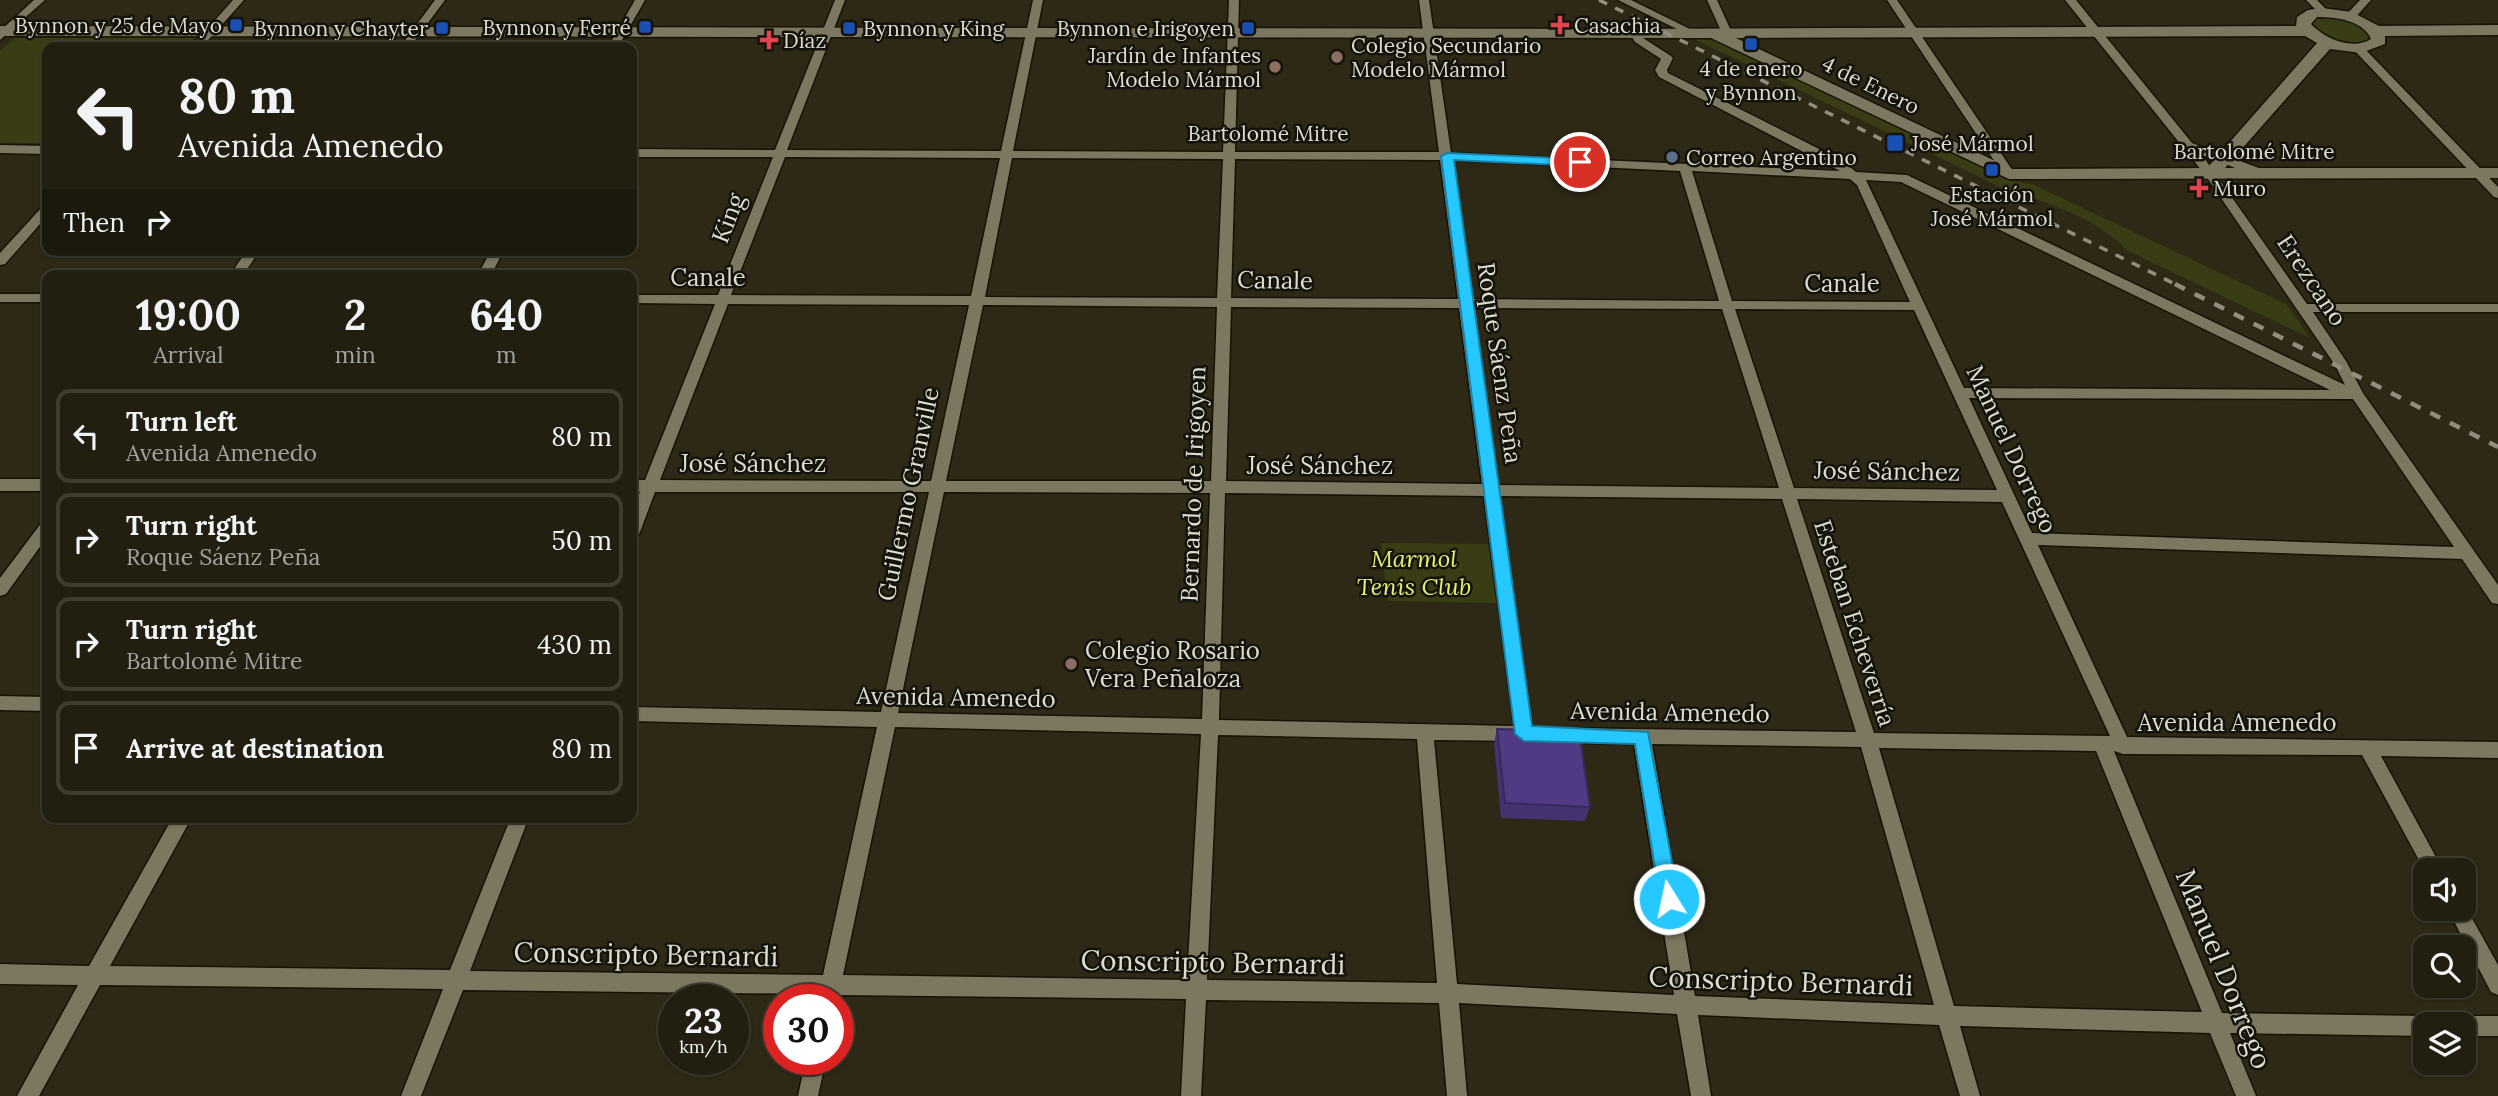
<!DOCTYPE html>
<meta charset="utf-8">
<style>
:root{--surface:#221f10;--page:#2e2c1e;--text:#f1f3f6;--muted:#a2a29f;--line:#3f3d30}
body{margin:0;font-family:Lora,serif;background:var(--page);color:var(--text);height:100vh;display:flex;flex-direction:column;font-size:26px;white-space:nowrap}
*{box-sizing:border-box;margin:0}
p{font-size:23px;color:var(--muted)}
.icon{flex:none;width:38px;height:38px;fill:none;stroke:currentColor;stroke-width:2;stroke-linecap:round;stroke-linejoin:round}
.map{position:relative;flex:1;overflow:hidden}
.panel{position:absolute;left:42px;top:270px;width:595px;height:553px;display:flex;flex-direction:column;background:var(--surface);border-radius:14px;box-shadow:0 2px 5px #0004,0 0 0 2px var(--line)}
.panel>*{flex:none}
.top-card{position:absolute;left:42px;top:42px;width:595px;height:214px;border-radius:14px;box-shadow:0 2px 5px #0004,0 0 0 2px var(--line);background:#221f10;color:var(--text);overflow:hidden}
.fabs{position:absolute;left:2413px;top:858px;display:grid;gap:14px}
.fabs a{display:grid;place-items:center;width:63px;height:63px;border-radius:14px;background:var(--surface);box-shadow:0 2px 5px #0004,0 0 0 2px var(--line);font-size:35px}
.speed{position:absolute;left:658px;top:984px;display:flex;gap:14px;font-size:35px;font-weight:700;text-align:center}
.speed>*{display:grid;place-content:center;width:91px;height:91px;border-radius:50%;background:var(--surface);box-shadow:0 2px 5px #0004,0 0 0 2px var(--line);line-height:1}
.speed small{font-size:18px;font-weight:400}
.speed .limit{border:10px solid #d22;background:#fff;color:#111}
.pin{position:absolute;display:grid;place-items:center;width:60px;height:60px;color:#fff;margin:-30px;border:4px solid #fff;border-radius:50%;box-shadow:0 2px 7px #0007}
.me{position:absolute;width:77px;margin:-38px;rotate:350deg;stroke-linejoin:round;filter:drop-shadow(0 0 5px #0008)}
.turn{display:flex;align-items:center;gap:24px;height:147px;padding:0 21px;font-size:32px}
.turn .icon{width:91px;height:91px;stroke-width:2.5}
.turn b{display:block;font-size:49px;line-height:60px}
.then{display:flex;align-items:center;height:66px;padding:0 21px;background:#0003;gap:14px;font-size:26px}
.eta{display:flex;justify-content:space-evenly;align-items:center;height:119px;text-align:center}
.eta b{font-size:42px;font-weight:700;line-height:49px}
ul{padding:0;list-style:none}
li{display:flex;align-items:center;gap:21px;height:94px;margin:0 14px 10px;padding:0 7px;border:4px solid var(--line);border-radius:14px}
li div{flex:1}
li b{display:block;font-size:26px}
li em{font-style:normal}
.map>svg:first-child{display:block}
.green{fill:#3a3d13}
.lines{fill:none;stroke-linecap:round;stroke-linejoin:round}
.street-casing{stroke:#161202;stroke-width:3}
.secondary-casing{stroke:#161202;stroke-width:3}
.street{fill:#7c7761;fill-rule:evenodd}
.secondary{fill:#7c7761;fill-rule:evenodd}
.rail-far1{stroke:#928e7f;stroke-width:3.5;stroke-dasharray:9 9;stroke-linecap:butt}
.rail{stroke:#928e7f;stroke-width:4.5;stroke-dasharray:11 11;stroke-linecap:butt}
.wall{fill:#443271}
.building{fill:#4f3a83;stroke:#37295c;stroke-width:2}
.route{fill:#27c8ff;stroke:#1982a6;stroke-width:2}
.transit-dot{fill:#1a4fb4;stroke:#14120a;stroke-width:2.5}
.health-dot{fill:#e0444e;stroke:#14120a;stroke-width:2.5}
.education-dot{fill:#8d6e63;stroke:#14120a;stroke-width:2.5}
.service-dot{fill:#5c6f8a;stroke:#14120a;stroke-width:2.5}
.labels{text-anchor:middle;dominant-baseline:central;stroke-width:5;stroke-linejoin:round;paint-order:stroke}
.far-poi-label{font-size:21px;fill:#dedbcf;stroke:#14120a;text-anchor:start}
.far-street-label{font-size:21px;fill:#dedbcf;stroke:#14120a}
.street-label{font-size:24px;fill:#dedbcf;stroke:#14120a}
.park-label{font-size:24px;font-style:italic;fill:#e4ef73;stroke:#14120a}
.poi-label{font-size:24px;fill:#dedbcf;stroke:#14120a;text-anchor:start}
.near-street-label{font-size:28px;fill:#dedbcf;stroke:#14120a}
</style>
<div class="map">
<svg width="2498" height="1096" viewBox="0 0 2498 1096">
<rect width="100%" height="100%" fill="#2e2916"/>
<path class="green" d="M 2324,14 L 2364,25 L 2373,40 C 2351,50 2333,41 2312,32 L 2310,18 Z
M 14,38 L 194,38 L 186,47 L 47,47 L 47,143 L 0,143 L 0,51 Z
M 1694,39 L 1715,40 L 2006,179 L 2034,185 L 2286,304 L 2310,338 L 2128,251 C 2095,217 2049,203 2004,189 Z
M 1381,543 L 1488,544 L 1497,603 L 1388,601 Z"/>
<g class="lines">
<defs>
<path id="street" d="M 34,0 L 45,0 L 0,40 L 0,31 Z
M 233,0 L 244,0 L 202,47 L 191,47 Z
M 435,0 L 445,0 L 410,47 L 400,47 Z
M 635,0 L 645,0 L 618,47 L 608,47 Z
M 835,0 L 845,0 L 787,150 L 1001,151 L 1033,0 L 1043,0 L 1013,151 L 1223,152 L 1229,0 L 1239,0 L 1235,152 L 1439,152 L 1419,0 L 1429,0 L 1451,153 L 1840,171 L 1659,77 L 1655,70 L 1661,59 L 1635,42 L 1630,34 L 1639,32 L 1643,38 L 1671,56 L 1673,58 L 1667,70 L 1668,73 L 1843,161 L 1856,172 L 1907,175 L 2345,385 L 2335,365 L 2206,176 L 2065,0 L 2076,0 L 2192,143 L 2264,170 L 2264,176 L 2256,176 L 2202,155 L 2307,304 L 2498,304 L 2498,312 L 2313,312 L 2346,361 L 2363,393 L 2498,585 L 2498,604 L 2492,603 L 2462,559 L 2038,545 L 2127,737 L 2498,742 L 2498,758 L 2381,756 L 2443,870 L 2426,870 L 2426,873 L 2362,755 L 2123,754 L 2114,751 L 2222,1013 L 2426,1016 L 2433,1019 L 2435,1024 L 2426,1024 L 2426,1036 L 2230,1033 L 2256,1096 L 2236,1096 L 2210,1033 L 1960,1026 L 1980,1096 L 1960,1096 L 1939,1025 L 1698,1015 L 1711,1096 L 1691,1096 L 1677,1014 L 1459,1003 L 1467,1096 L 1447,1096 L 1439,1003 L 1206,1000 L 1201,1096 L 1181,1096 L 1186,999 L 839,995 L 838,999 L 818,999 L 819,994 L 463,990 L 421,1096 L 401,1096 L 443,989 L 100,985 L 39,1096 L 17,1096 L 78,985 L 0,984 L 0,964 L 89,966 L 173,817 L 192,817 L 110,966 L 450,970 L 511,817 L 529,817 L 470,971 L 823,975 L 877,727 L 632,721 L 632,707 L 881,712 L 929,492 L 655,492 L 640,532 L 638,536 L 632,538 L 632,513 L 640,492 L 632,492 L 632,480 L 645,480 L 715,304 L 632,303 L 632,295 L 718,295 L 773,157 L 632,157 L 632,149 L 775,150 ZM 785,157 L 1000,158 L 971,296 L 731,295 ZM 1012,158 L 1223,159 L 1217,298 L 985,297 ZM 1235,159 L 1440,160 L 1458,299 L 1231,298 ZM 1452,160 L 1680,171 L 1719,301 L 1471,299 ZM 1692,171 L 1850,179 L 1857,185 L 1910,302 L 1732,301 ZM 1866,180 L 1901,182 L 2330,390 L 1964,388 ZM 728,304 L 969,305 L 931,481 L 660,480 ZM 983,305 L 1217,307 L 1211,481 L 946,481 ZM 1231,307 L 1459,308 L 1482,484 L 1226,481 ZM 1473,308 L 1722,309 L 1779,488 L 1498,485 ZM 1735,309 L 1914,310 L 1997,490 L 1794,488 ZM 1969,398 L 2353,399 L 2454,547 L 2032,533 ZM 944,492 L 1210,493 L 1202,719 L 898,713 ZM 1225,493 L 1484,496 L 1514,726 L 1219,720 ZM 1499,496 L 1782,499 L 1856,732 L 1558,728 L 1552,730 L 1549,735 L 1552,740 L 1558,742 L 1634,744 L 1674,995 L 1457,984 L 1434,740 L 1524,741 L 1530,739 L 1533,734 ZM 1797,499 L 2002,502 L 2110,736 L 1874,733 ZM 895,727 L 1201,734 L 1187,980 L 843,975 ZM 1218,735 L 1417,739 L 1437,983 L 1207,980 ZM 1652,744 L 1861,747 L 1934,1005 L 1695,996 ZM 1879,748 L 2096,751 L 2202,1012 L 1954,1006 Z
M 1618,0 L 1631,0 L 1698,33 L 1689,35 Z
M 1707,0 L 1717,0 L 1732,33 L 1731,35 L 1722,33 Z
M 1887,0 L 1897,0 L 2015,174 L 2013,177 L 2005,177 Z
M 2306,0 L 2317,0 L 2329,12 L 2320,14 Z
M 2360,0 L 2371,0 L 2354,19 L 2346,19 L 2346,15 Z
M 2358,45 L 2362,46 L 2498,187 L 2498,198 L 2494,197 L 2354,50 L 2353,48 Z
M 0,145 L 47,146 L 47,154 L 0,153 Z
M 47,205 L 47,216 L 5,264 L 0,265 L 0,253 L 43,206 Z
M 247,250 L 260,250 L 243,275 L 230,275 Z
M 491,250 L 504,250 L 491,275 L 478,275 Z
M 0,294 L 47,294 L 47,302 L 0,302 Z
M 0,479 L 47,479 L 47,491 L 0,491 Z
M 47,520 L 47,537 L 6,594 L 0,596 L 0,578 L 42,522 Z
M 0,696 L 47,697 L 47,711 L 0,710 Z
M 2464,904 L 2498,965 L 2498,995 L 2491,992 L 2447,908 L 2464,908 Z
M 2464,1016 L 2498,1016 L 2498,1036 L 2464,1036 L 2464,1024 L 2455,1024 L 2457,1019 Z
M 806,1059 L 826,1059 L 818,1096 L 798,1096 Z"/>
<path id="secondary" d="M 2322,8 L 2352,12 L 2379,26 L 2498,25 L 2498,35 L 2385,36 L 2385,44 L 2361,53 L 2330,49 L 2225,168 L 2498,168 L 2498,178 L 2009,179 L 1711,38 L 0,36 L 0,26 L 1622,29 L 2296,26 L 2297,17 L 2308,10 ZM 2317,17 C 2335,17 2363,20 2371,39 C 2352,51 2324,38 2311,24 ZM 2305,36 L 2317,43 L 2207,168 L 2012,169 L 1736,38 Z"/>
</defs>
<use href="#street" class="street-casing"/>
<use href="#secondary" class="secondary-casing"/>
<use href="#street" class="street"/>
<use href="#secondary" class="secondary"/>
<path class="rail-far1" d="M 1599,0 L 2179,286"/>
<path class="rail" d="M 2175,284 L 2498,447"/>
</g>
<path class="wall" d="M 1497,729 L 1590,807 L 1585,821 L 1501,818 L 1494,744 Z"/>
<path class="building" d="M 1497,729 L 1579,731 L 1590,807 L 1505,803 Z"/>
<path class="route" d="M 1447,153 L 1580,159 L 1586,162 L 1580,166 L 1454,160 L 1532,726 L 1648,732 L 1679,899 L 1676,905 L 1669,908 L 1662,905 L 1660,899 L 1635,744 L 1524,741 L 1515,734 L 1441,156 Z"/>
<g class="transit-dot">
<rect x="229" y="18" width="14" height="14" rx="3.5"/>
<rect x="638" y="20" width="14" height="14" rx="3.5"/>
<rect x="435" y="21" width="14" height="14" rx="3.5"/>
<rect x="842" y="21" width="14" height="14" rx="3.5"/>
<rect x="1241" y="21" width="14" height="14" rx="3.5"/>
<rect x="1744" y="37" width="14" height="14" rx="3.5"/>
<rect x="1886" y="134" width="18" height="18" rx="3.5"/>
<rect x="1985" y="163" width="14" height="14" rx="3.5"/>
</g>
<g class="health-dot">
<path d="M1556.5 14.5h7v7h7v7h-7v7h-7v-7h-7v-7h7z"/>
<path d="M765.5 29.5h7v7h7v7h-7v7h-7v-7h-7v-7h7z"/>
<path d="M2195.5 177.5h7v7h7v7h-7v7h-7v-7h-7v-7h7z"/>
</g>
<g class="education-dot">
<circle cx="1337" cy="57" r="7"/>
<circle cx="1275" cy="67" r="7"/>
<circle cx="1071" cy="664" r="7"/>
</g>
<circle class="service-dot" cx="1672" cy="157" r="7"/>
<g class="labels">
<g class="far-poi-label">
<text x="222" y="25" text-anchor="end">Bynnon y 25 de Mayo</text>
<text x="1574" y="25">Casachia</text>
<text x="631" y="27" text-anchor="end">Bynnon y Ferré</text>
<text x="428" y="28" text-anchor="end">Bynnon y Chayter</text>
<text x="863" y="28">Bynnon y King</text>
<text x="1234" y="28" text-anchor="end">Bynnon e Irigoyen</text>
<text x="783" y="40">Díaz</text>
<text x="1351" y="45">Colegio Secundario<tspan x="1351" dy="24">Modelo Mármol</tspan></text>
<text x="1261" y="55" text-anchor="end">Jardín de Infantes<tspan x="1261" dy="24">Modelo Mármol</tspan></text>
<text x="1751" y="68" text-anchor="middle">4 de enero<tspan x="1751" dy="24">y Bynnon</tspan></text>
<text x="1911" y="143">José Mármol</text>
<text x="1686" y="157">Correo Argentino</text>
<text x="2213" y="188">Muro</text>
<text x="1992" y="194" text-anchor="middle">Estación<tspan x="1992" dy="24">José Mármol</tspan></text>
</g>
<g class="far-street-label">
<text transform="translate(1871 85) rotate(26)">4 de Enero</text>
<text x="1268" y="133">Bartolomé Mitre</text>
<text x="2254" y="151">Bartolomé Mitre</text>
</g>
<g class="street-label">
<text transform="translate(728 218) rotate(-69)">King</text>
<text x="708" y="277">Canale</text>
<text transform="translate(1275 280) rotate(1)">Canale</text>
<text transform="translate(2312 280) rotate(56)">Erezcano</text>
<text x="1842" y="283">Canale</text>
<text transform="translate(1500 363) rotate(82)">Roque Sáenz Peña</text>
<text transform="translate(2012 449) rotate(65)">Manuel Dorrego</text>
<text x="753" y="463">José Sánchez</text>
<text x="1320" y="465">José Sánchez</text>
<text transform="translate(1887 471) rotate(1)">José Sánchez</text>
<text transform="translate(1193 484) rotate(-88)">Bernardo de Irigoyen</text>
<text transform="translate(908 494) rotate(-78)">Guillermo Granville</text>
<text transform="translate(1855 623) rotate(72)">Esteban Echeverría</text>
<text transform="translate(956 697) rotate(1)">Avenida Amenedo</text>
<text transform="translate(1670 712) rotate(1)">Avenida Amenedo</text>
<text x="2237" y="722">Avenida Amenedo</text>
</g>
<g class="park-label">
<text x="1414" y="558">Marmol<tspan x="1414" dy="28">Tenis Club</tspan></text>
</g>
<g class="poi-label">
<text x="1085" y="650">Colegio Rosario<tspan x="1085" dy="28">Vera Peñaloza</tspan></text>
</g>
<g class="near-street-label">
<text transform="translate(646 954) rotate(1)">Conscripto Bernardi</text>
<text transform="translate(1213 962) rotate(1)">Conscripto Bernardi</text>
<text transform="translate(2224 969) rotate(68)">Manuel Dorrego</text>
<text transform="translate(1781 981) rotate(2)">Conscripto Bernardi</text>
</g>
</g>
</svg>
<div class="fabs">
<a><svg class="icon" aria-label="sound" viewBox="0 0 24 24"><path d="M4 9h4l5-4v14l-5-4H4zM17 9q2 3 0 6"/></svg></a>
<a><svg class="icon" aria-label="search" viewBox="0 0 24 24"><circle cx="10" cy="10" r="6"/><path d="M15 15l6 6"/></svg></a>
<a><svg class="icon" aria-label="layers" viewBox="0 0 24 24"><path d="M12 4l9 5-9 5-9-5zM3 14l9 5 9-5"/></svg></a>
</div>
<div class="speed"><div>23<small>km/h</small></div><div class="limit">30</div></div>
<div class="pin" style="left:1580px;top:162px;background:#d93025"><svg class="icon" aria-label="arrive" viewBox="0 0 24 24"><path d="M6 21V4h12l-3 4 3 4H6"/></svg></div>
<svg class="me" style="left:1669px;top:899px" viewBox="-20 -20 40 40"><circle r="17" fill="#27c8ff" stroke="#fff" stroke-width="3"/><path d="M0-11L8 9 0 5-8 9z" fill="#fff"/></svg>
<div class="top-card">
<div class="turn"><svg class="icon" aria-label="left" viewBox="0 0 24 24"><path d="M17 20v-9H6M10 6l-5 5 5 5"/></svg><div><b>80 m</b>Avenida Amenedo</div></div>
<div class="then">Then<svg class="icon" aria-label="right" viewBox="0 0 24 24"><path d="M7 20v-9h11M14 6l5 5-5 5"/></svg></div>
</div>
<section class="panel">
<div class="eta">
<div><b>19:00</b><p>Arrival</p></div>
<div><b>2</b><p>min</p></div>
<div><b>640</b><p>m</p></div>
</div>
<ul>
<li><svg class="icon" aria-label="left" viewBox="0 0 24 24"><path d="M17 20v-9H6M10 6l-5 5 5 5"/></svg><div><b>Turn left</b><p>Avenida Amenedo</p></div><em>80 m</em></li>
<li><svg class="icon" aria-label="right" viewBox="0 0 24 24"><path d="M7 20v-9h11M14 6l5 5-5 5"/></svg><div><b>Turn right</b><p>Roque Sáenz Peña</p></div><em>50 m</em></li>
<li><svg class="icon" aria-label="right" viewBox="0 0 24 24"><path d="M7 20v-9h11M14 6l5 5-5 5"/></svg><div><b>Turn right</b><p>Bartolomé Mitre</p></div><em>430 m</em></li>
<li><svg class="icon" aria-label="arrive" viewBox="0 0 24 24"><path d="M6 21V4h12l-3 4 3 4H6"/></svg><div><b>Arrive at destination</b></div><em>80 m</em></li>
</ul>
</section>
</div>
